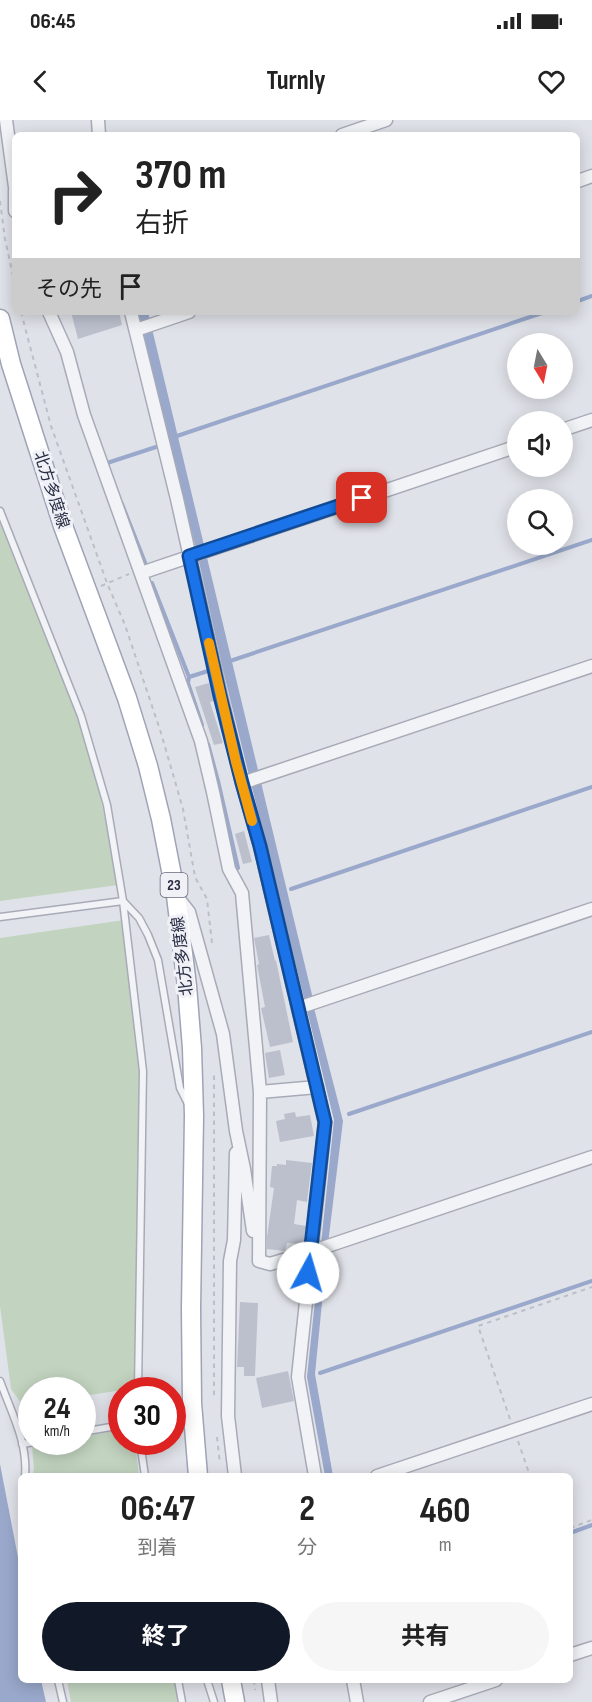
<!DOCTYPE html>
<html lang="ja">
<meta charset="utf-8">
<style>
:root{--surface:#fff;--page:#f6f6f6;--text:#222;--muted:#767676;--accent:#111827}
body{margin:0;font-family:"Sofia Sans Condensed","Noto Sans JP",sans-serif;background:var(--page);color:var(--text);height:100vh;display:flex;flex-direction:column;font-size:22px;white-space:nowrap}
*{box-sizing:border-box;margin:0}
p{font-size:20px;color:var(--muted)}
.icon{flex:none;width:33px;height:33px;fill:none;stroke:currentColor;stroke-width:2;stroke-linecap:round;stroke-linejoin:round}
.map{position:relative;flex:1;overflow:hidden}
.panel{position:absolute;left:18px;top:1353px;width:555px;height:210px;display:flex;flex-direction:column;background:var(--surface);border-radius:9px;box-shadow:0 3px 15px #0003}
.panel>*{flex:none}
.banner{position:absolute;left:12px;top:12px;width:568px;height:183px;border-radius:9px;box-shadow:0 3px 15px #0003;background:#fff;color:var(--text);overflow:hidden}
.needle{width:39px;rotate:170deg}
.controls{position:absolute;left:507px;top:213px;display:grid;gap:12px}
.controls a{display:grid;place-items:center;width:66px;height:66px;border-radius:50%;background:var(--surface);box-shadow:0 3px 15px #0003;font-size:30px}
.speed{position:absolute;left:18px;top:1257px;display:flex;gap:12px;font-size:30px;font-weight:700;text-align:center}
.speed>*{display:grid;place-content:center;width:78px;height:78px;border-radius:50%;background:var(--surface);box-shadow:0 3px 15px #0003;line-height:1}
.speed small{font-size:15px;font-weight:400}
.speed .limit{border:9px solid #d22;background:#fff;color:#111}
.pin{position:absolute;display:grid;place-items:center;width:51px;height:51px;color:#fff;margin:-26px;border-radius:12px;box-shadow:0 3px 9px #0006}
.me{position:absolute;width:66px;margin:-33px;rotate:6deg;stroke-linejoin:round;filter:drop-shadow(0 0 4px #0008)}
.turn{display:flex;align-items:center;gap:21px;height:126px;padding:0 24px;font-size:27px}
.turn .icon{width:78px;height:78px;stroke-width:2.5}
.turn b{display:block;font-size:42px;line-height:51px}
.then{display:flex;align-items:center;height:57px;padding:0 24px;background:#0003;gap:12px;font-size:22px}
.eta{display:flex;justify-content:space-evenly;align-items:center;height:102px;text-align:center}
.eta b{font-size:36px;font-weight:700;line-height:42px}
.cta{display:flex;gap:12px;margin-top:auto;padding:12px 24px}
.cta a{flex:1;height:69px;border-radius:36px;background:var(--accent);color:#fff;font-size:24px;font-weight:700;line-height:69px;text-align:center}
.cta a+a{background:var(--page);color:var(--text)}
.status{display:flex;justify-content:space-between;align-items:center;height:42px;padding:0 30px;background:var(--surface);direction:ltr}
.status svg{height:16px;fill:currentColor}
header{display:flex;justify-content:space-between;align-items:center;height:78px;padding:0 24px;background:var(--surface);font-size:27px;font-weight:700}
.map>svg:first-child{display:block}
.green{fill:#c2d4c0}
.water{fill:#99a8cb}
.lines{fill:none;stroke-linecap:round;stroke-linejoin:round}
.stream{stroke:#99a8cb;stroke-width:4}
.building{fill:#bcc0cd}
.service-casing{stroke:#a8abb7;stroke-width:9}
.minor-casing{stroke:#a8abb7;stroke-width:15}
.primary-casing{stroke:#9ea3b6;stroke-width:21}
.path{stroke:#bdbfc8;stroke-width:2;stroke-dasharray:4.5 4.5;stroke-linecap:butt}
.service{stroke:#f2f3f7;stroke-width:6}
.minor{stroke:#f2f3f7;stroke-width:12}
.primary{stroke:#fff;stroke-width:18}
.route-casing{stroke:#114b97;stroke-width:15}
.route{stroke:#1a73e8;stroke-width:10}
.slow{stroke:#f59e0b;stroke-width:10}
.labels{text-anchor:middle;dominant-baseline:central;stroke-width:6;stroke-linejoin:round;paint-order:stroke}
.shield{fill:#eff1f7;stroke:#636778;stroke-width:1.5}
.shield-label{font-size:15px;font-weight:bold;fill:#272c42}
.street-label{font-size:16px;fill:#272c42;stroke:#eff1f7}
</style>
<div class="status"><b>06:45</b><svg viewBox="0 0 49 12"><path d="M0 12V9h3v3zM5 12V6h3v6zM10 12V3h3v9zM15 12V0h3v12zM26 1h20v11H26zM47 4h2v5h-2z"/></svg></div>
<header><svg class="icon" aria-label="back" viewBox="0 0 24 24"><path d="M15 5l-7 7 7 7"/></svg>Turnly<svg class="icon" aria-label="heart" viewBox="0 0 24 24"><path d="M12 20l-8-8c-3-5 5-10 8-4 3-6 11-1 8 4z"/></svg></header>
<div class="map">
<svg width="592" height="1582" viewBox="0 0 592 1582">
<rect width="100%" height="100%" fill="#e0e2e9"/>
<path class="green" d="M 0,404 L 4,407 C 33,483 66,558 89,635 C 102,678 110,722 118,765 L 0,781 Z
M 124,800 L 134,885 L 139,952 L 136,1268 L 83,1276 L 82,1270 L 32,1270 L 31,1283 L 22,1284 L 11,1269 L 0,1186 L 0,818 Z
M 121,1309 L 122,1322 L 135,1322 L 139,1356 L 33,1356 L 34,1349 L 32,1326 L 56,1322 L 82,1322 L 83,1317 Z
M 67,1560 L 174,1560 L 178,1582 L 71,1582 Z"/>
<path class="water" d="M 137,192 L 148,192 L 313,879 L 314,888 L 343,1001 L 327,1132 L 315,1254 L 333,1356 L 325,1356 L 307,1257 L 334,1000 L 222,546 L 196,428 L 169,331 Z
M 0,1344 L 21,1453 L 21,1560 L 41,1560 L 46,1582 L 0,1582 Z"/>
<g class="lines">
<path class="stream" d="M 578,181 L 592,176
M 177,316 L 545,192
M 108,346 L 107,343 L 156,327
M 122,384 L 146,445
M 152,463 L 189,557
M 230,541 L 592,420
M 202,605 L 188,563 L 189,557 L 208,551
M 208,624 L 218,661 L 238,748
M 291,769 L 592,667
M 349,994 L 592,912
M 320,1253 L 592,1161
M 570,1413 L 592,1405"/>
</g>
<path class="building" d="M 71,192 L 119,192 L 122,205 L 78,219 Z
M 209,563 L 214,581 L 210,582 L 223,623 L 214,625 L 195,567 Z
M 244,711 L 252,742 L 243,744 L 235,714 Z
M 269,815 L 275,841 L 276,840 L 293,922 L 270,927 L 261,888 L 265,887 L 257,845 L 259,844 L 254,818 Z
M 280,930 L 285,955 L 269,958 L 265,933 Z
M 295,992 L 296,997 L 310,995 L 314,1016 L 280,1022 L 276,1001 L 285,999 L 284,994 Z
M 286,1040 L 312,1043 L 307,1082 L 297,1080 L 294,1104 L 306,1106 L 304,1124 L 287,1123 L 285,1131 L 267,1129 L 267,1117 L 274,1068 L 270,1067 L 272,1046 L 277,1046 L 277,1044 L 286,1045 Z
M 240,1182 L 258,1183 L 255,1256 L 244,1256 L 244,1247 L 237,1247 Z
M 288,1251 L 294,1281 L 262,1288 L 256,1258 Z"/>
<g class="lines">
<defs>
<path id="service" d="M 0,391 L 81,596 L 107,685 L 123,781 L 143,951 L 138,1270
M 0,797 L 123,781 L 139,798 L 148,815 L 158,840 L 180,968 L 188,984
M 0,1261 C 11,1292 28,1322 25,1356
M 82,1312 L 122,1305
M 140,1322 L 145,1356
M 22,1324 L 35,1322
M 58,1560 L 63,1582
M 178,1560 L 182,1582
M 207,1560 L 214,1582"/>
<path id="minor" d="M 6,0 L 15,67
M 98,0 L 99,15
M 342,15 L 386,0
M 578,61 L 592,56
M 15,70 L 15,91
M 49,192 L 67,232 L 84,295 L 201,621 L 213,672 L 229,749 L 242,773 L 260,972 L 259,1141 L 270,1144 L 310,1132 L 592,1037
M 131,192 L 177,379 L 221,576 L 242,663 L 260,726 L 325,1003 L 298,1257 L 315,1356
M 136,210 L 189,192
M 562,310 L 592,300
M 141,453 L 518,326
M 242,663 L 592,546
M 177,777 L 189,792 L 223,914 L 236,1011 L 244,1049 L 253,1111
M 298,888 L 592,789
M 260,972 L 317,967
M 235,1356 L 228,1296 L 230,1141 L 234,1120 L 236,1033
M 377,1356 L 592,1284
M 570,1535 L 592,1528
M 268,1560 L 271,1582
M 353,1560 L 357,1582
M 430,1582 L 496,1560"/>
<path id="primary" d="M 0,199 L 11,244 L 63,406 L 127,578 L 148,646 L 161,699 L 176,776 L 187,866 L 192,928 L 194,996 L 191,1189 L 192,1283 L 198,1356
M 231,1560 L 235,1582"/>
</defs>
<use href="#service" class="service-casing"/>
<use href="#minor" class="minor-casing"/>
<use href="#primary" class="primary-casing"/>
<path class="path" d="M 0,81 L 5,119 L 15,165
M 21,192 L 51,306 L 107,463 L 125,505 L 161,613 L 183,689 L 195,757 L 207,779 L 212,823
M 101,466 L 129,454
M 214,1275 L 214,954
M 510,1299 L 478,1206 L 592,1167
M 217,1317 L 220,1344
M 518,1321 L 530,1356
M 570,1408 L 592,1400
M 254,1560 L 255,1570"/>
<use href="#service" class="service"/>
<use href="#minor" class="minor"/>
<use href="#primary" class="primary"/>
</g>
<g class="lines">
<defs>
<path id="route" d="M 308,1153 L 325,1002 L 260,726 L 242,663 L 220,576 L 189,436 L 362,378"/>
</defs>
<use href="#route" class="route-casing"/>
<use href="#route" class="route"/>
<path class="slow" d="M 209,523 L 236,642 L 252,701"/>
</g>
<g class="labels">
<rect class="shield" x="160.5" y="753" width="27" height="24" rx="4.5"/>
<g class="shield-label">
<text x="174" y="765">23</text>
</g>
<g class="street-label">
<text transform="translate(51 370) rotate(72)">北方多度線</text>
<text transform="translate(183 836) rotate(-97)">北方多度線</text>
</g>
</g>
</svg>
<div class="controls">
<a><svg class="needle" viewBox="-14 -14 28 28"><path d="M0-13l5 13h-10z" fill="#e53935"/><path d="M0 13l5-13h-10z" fill="#767676"/></svg></a>
<a><svg class="icon" aria-label="sound" viewBox="0 0 24 24"><path d="M4 9h4l5-4v14l-5-4H4zM17 9q2 3 0 6"/></svg></a>
<a><svg class="icon" aria-label="search" viewBox="0 0 24 24"><circle cx="10" cy="10" r="6"/><path d="M15 15l6 6"/></svg></a>
</div>
<div class="speed"><div>24<small>km/h</small></div><div class="limit">30</div></div>
<div class="pin" style="left:362px;top:378px;background:#d93025"><svg class="icon" aria-label="arrive" viewBox="0 0 24 24"><path d="M6 21V4h12l-3 4 3 4H6"/></svg></div>
<svg class="me" style="left:308px;top:1153px" viewBox="-20 -20 40 40"><circle r="19" fill="#fff"/><path d="M0-13L10 11 0 6-10 11z" fill="#1a73e8"/></svg>
<div class="banner">
<div class="turn"><svg class="icon" aria-label="right" viewBox="0 0 24 24"><path d="M7 20v-9h11M14 6l5 5-5 5"/></svg><div><b>370 m</b>右折</div></div>
<div class="then">その先<svg class="icon" aria-label="arrive" viewBox="0 0 24 24"><path d="M6 21V4h12l-3 4 3 4H6"/></svg></div>
</div>
<section class="panel">
<div class="eta">
<div><b>06:47</b><p>到着</p></div>
<div><b>2</b><p>分</p></div>
<div><b>460</b><p>m</p></div>
</div>
<div class="cta"><a>終了</a><a>共有</a></div>
</section>
</div>
